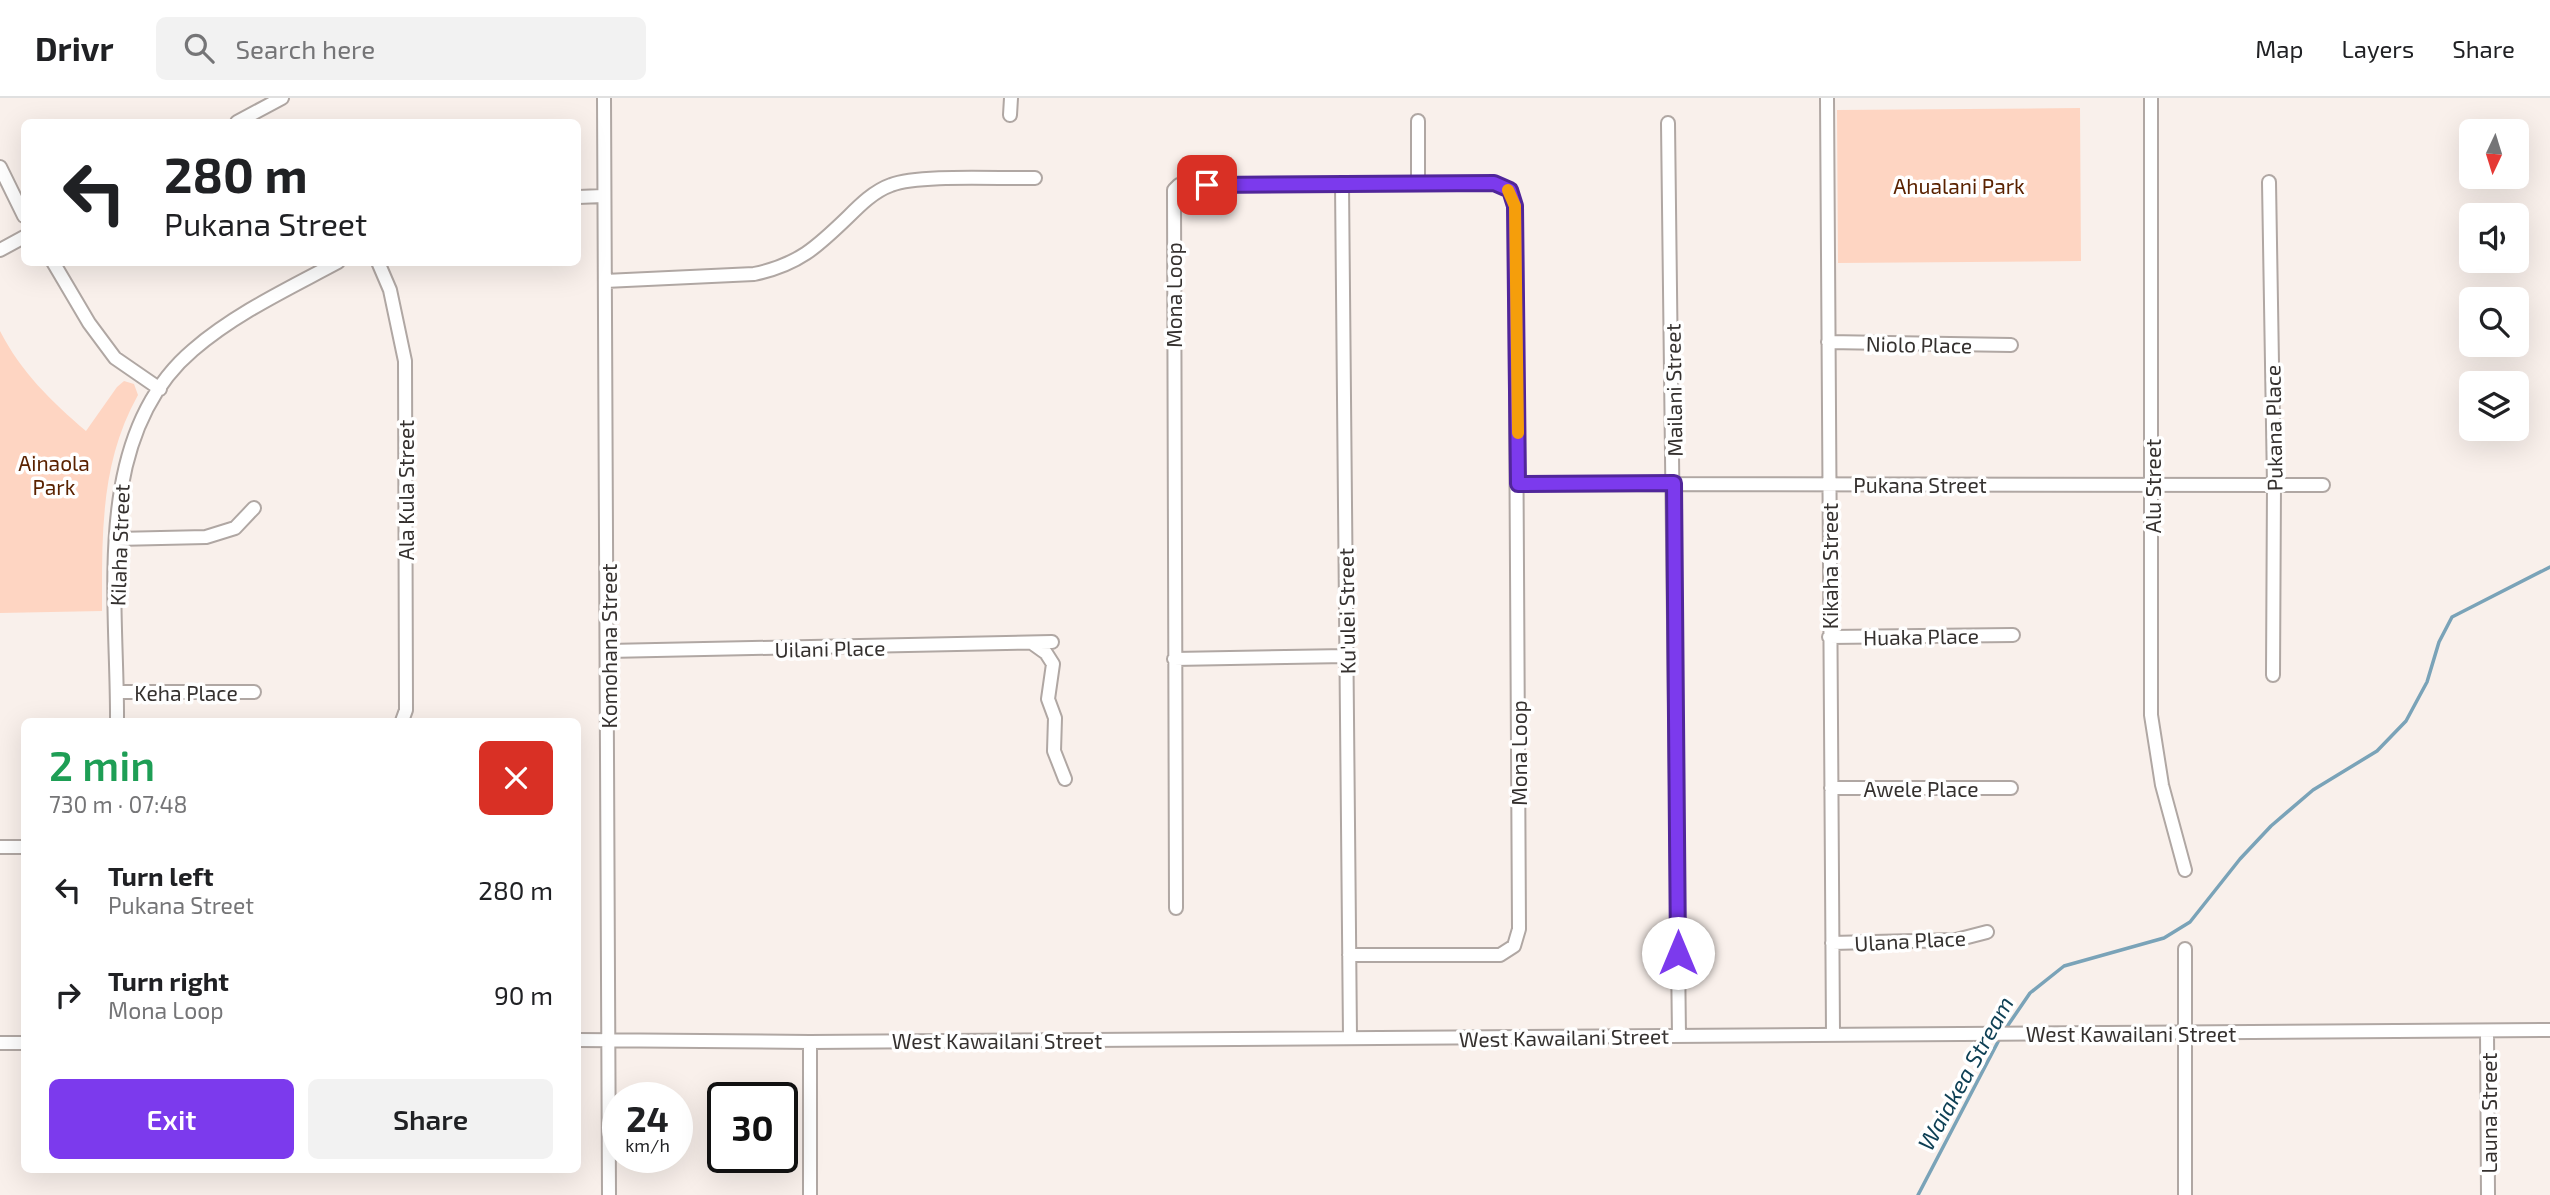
<!DOCTYPE html>
<meta charset="utf-8">
<style>
:root{--surface:#fff;--page:#f2f2f2;--text:#202124;--muted:#757577;--line:#e0e0e0;--accent:#7c3aed}
body{margin:0;font-family:"Exo 2",sans-serif;background:var(--page);color:var(--text);height:100vh;display:flex;flex-direction:column;font-size:26px;white-space:nowrap}
*{box-sizing:border-box;margin:0}
p{font-size:23px;color:var(--muted)}
.icon{flex:none;width:38px;height:38px;fill:none;stroke:currentColor;stroke-width:2;stroke-linecap:round;stroke-linejoin:round}
.map{position:relative;flex:1;overflow:hidden}
.details{position:absolute;left:21px;top:620px;width:560px;height:455px;display:flex;flex-direction:column;background:var(--surface);border-radius:10px;box-shadow:0 7px 28px #0002}
.details>*{flex:none}
.banner{position:absolute;left:21px;top:21px;width:560px;height:147px;border-radius:10px;box-shadow:0 7px 28px #0002;background:#fff;color:var(--text);overflow:hidden}
.needle{width:46px;rotate:184deg}
.tools{position:absolute;left:2459px;top:21px;display:grid;gap:14px}
.tools a{display:grid;place-items:center;width:70px;height:70px;border-radius:10px;background:var(--surface);box-shadow:0 7px 28px #0002;font-size:35px}
.speed{position:absolute;left:602px;top:984px;display:flex;gap:14px;font-size:35px;font-weight:700;text-align:center}
.speed>*{display:grid;place-content:center;width:91px;height:91px;border-radius:50%;background:var(--surface);box-shadow:0 7px 28px #0002;line-height:1}
.speed small{font-size:18px;font-weight:400}
.speed .limit{border:4px solid #111;border-radius:10px;background:#fff;color:#111}
.pin{position:absolute;display:grid;place-items:center;width:60px;height:60px;color:#fff;margin:-30px;border-radius:14px;box-shadow:0 4px 10px #0006}
.me{position:absolute;width:77px;margin:-38px;rotate:0deg;stroke-linejoin:round;filter:drop-shadow(0 0 5px #0008)}
.turn{display:flex;align-items:center;gap:24px;height:147px;padding:0 28px;font-size:32px}
.turn .icon{width:91px;height:91px;stroke-width:2.5}
.turn b{display:block;font-size:49px;line-height:60px}
.round{display:grid;place-items:center;flex:none;width:74px;height:74px;border-radius:10px;background:var(--page)}
.headline{display:flex;align-items:center;justify-content:space-between;height:119px;padding:0 28px}
h1{font-size:42px;font-weight:600;line-height:52px;color:#1e9e55}
.cta{display:flex;gap:14px;margin-top:auto;padding:14px 28px}
.cta a{flex:1;height:80px;border-radius:10px;background:var(--accent);color:#fff;font-size:28px;font-weight:600;line-height:80px;text-align:center}
.cta a+a{background:var(--page);color:var(--text)}
ul{padding:0;list-style:none}
li{display:flex;align-items:center;gap:21px;height:105px;padding:0 28px}
li div{flex:1}
li b{display:block;font-size:26px}
li em{font-style:normal}
header{display:flex;align-items:center;gap:42px;box-sizing:border-box;height:98px;padding:0 35px;background:var(--surface);border-bottom:2px solid var(--line)}
header strong{font-size:33px}
nav{display:flex;gap:38px;margin-inline-start:auto;font-size:24px}
.search{width:490px;height:63px;background:var(--page);display:flex;align-items:center;gap:18px;box-sizing:border-box;padding:0 24px;border-radius:10px;color:var(--muted);font-size:26px}
.map>svg:first-child{display:block}
.green{fill:#fed5c2}
.lines{fill:none;stroke-linecap:round;stroke-linejoin:round}
.stream{stroke:#7aa3b8;stroke-width:3.5}
.minor-casing{stroke:#b0a7a3;stroke-width:16}
.minor{stroke:#fff;stroke-width:12}
.route-casing{stroke:#51269a;stroke-width:18}
.route{stroke:#7c3aed;stroke-width:12}
.slow{stroke:#f59e0b;stroke-width:12}
.labels{text-anchor:middle;dominant-baseline:central;stroke-width:7;stroke-linejoin:round;paint-order:stroke}
.park-label{font-size:21px;fill:#5a2200;stroke:#fff}
.street-label{font-size:21px;fill:#35312f;stroke:#fff}
.water-label{font-size:23px;font-style:italic;fill:#0d3f54;stroke:#fff}
</style>
<header>
<strong>Drivr</strong>
<div class="search"><svg class="icon" aria-label="search" viewBox="0 0 24 24"><circle cx="10" cy="10" r="6"/><path d="M15 15l6 6"/></svg>Search here</div>
<nav><a>Map</a><a>Layers</a><a>Share</a></nav>
</header>
<div class="map">
<svg width="2550" height="1097" viewBox="0 0 2550 1097">
<rect width="100%" height="100%" fill="#f9f0eb"/>
<path class="green" d="M 2080,10 L 2081,163 L 1838,165 L 1837,12 Z
M 0,233 C 21,274 51,303 86,333 L 117,289 L 124,283 L 134,286 L 138,297 C 100,365 102,437 102,513 L 0,515 Z"/>
<g class="lines">
<path class="stream" d="M 2004,933 L 2030,895 L 2064,868 L 2164,840 L 2190,824 L 2240,761 L 2271,728 L 2313,692 L 2377,653 L 2406,623 L 2427,584 L 2439,544 L 2452,519 L 2550,469
M 1918,1097 L 2000,940"/>
<defs>
<path id="minor" d="M 604,0 L 609,1097
M 1827,0 L 1833,936
M 2151,0 L 2151,617 L 2162,687 L 2185,772
M 1010,17 L 1011,0
M 1418,23 L 1418,85
M 237,24 L 282,0
M 1668,25 L 1679,938
M 0,69 L 24,118
M 2269,84 L 2274,387 L 2273,577
M 1342,86 L 1350,939
M 578,99 L 603,98
M 0,152 L 24,139
M 53,164 L 89,225 L 115,260 L 160,291
M 378,164 L 390,192 L 405,263 L 406,612 L 402,623
M 605,183 L 754,176 C 798,167 817,149 848,119 C 860,107 874,93 891,87 C 919,76 1001,81 1035,80
M 1828,244 L 2011,247
M 1518,386 L 2323,387
M 116,441 L 206,439 L 235,430 L 254,410
M 1829,539 L 2013,537
M 1032,545 L 1046,555 L 1053,566 L 1048,601 L 1055,620 L 1054,653 L 1065,681
M 608,553 L 1052,544
M 1174,561 L 1347,558
M 117,594 L 254,594
M 117,623 C 118,504 90,339 193,252 C 236,215 288,191 338,164
M 1831,690 L 2011,690
M 0,749 L 24,749
M 1176,810 L 1174,92 L 1179,87 L 1494,85 L 1510,92 L 1515,108 L 1519,831 L 1514,848 L 1500,857 L 1349,857
M 1832,845 L 1956,842 L 1987,834
M 2487,933 L 2488,1097
M 578,942 L 810,944 L 2550,932
M 810,944 L 810,1097
M 0,945 L 24,945
M 2185,1097 L 2185,851"/>
</defs>
<use href="#minor" class="minor-casing"/>
<use href="#minor" class="minor"/>
</g>
<g class="lines">
<defs>
<path id="route" d="M 1207,87 L 1494,85 L 1510,92 L 1515,108 L 1518,386 L 1674,385 L 1678,855"/>
</defs>
<use href="#route" class="route-casing"/>
<use href="#route" class="route"/>
<path class="slow" d="M 1508,92 L 1515,108 L 1518,335"/>
</g>
<g class="labels">
<g class="park-label">
<text x="1959" y="87">Ahualani Park</text>
<text x="54" y="364">Ainaola<tspan x="54" dy="24">Park</tspan></text>
</g>
<g class="street-label">
<text transform="translate(1173 197) rotate(-90)">Mona Loop</text>
<text transform="translate(1919 246) rotate(1)">Niolo Place</text>
<text transform="translate(1673 292) rotate(-91)">Mailani Street</text>
<text transform="translate(2273 330) rotate(-91)">Pukana Place</text>
<text x="1920" y="386">Pukana Street</text>
<text transform="translate(2152 388) rotate(-90)">Alu Street</text>
<text transform="translate(405 392) rotate(-90)">Ala Kula Street</text>
<text transform="translate(119 447) rotate(-88)">Kilaha Street</text>
<text transform="translate(1829 468) rotate(-90)">Kikaha Street</text>
<text transform="translate(1346 513) rotate(-91)">Ku'ulei Street</text>
<text transform="translate(1921 538) rotate(-1)">Huaka Place</text>
<text transform="translate(608 548) rotate(-90)">Komohana Street</text>
<text transform="translate(830 550) rotate(-1)">Uilani Place</text>
<text x="186" y="594">Keha Place</text>
<text transform="translate(1518 655) rotate(-90)">Mona Loop</text>
<text x="1921" y="690">Awele Place</text>
<text transform="translate(1910 842) rotate(-3)">Ulana Place</text>
<text x="2131" y="935">West Kawailani Street</text>
<text transform="translate(1564 939) rotate(-1)">West Kawailani Street</text>
<text x="997" y="942">West Kawailani Street</text>
<text transform="translate(2488 1015) rotate(-90)">Launa Street</text>
</g>
<g class="water-label">
<text transform="translate(1965 975) rotate(-61)">Waiakea Stream</text>
</g>
</g>
</svg>
<div class="tools">
<a><svg class="needle" viewBox="-14 -14 28 28"><path d="M0-13l5 13h-10z" fill="#e53935"/><path d="M0 13l5-13h-10z" fill="#757577"/></svg></a>
<a><svg class="icon" aria-label="sound" viewBox="0 0 24 24"><path d="M4 9h4l5-4v14l-5-4H4zM17 9q2 3 0 6"/></svg></a>
<a><svg class="icon" aria-label="search" viewBox="0 0 24 24"><circle cx="10" cy="10" r="6"/><path d="M15 15l6 6"/></svg></a>
<a><svg class="icon" aria-label="layers" viewBox="0 0 24 24"><path d="M12 4l9 5-9 5-9-5zM3 14l9 5 9-5"/></svg></a>
</div>
<div class="speed"><div>24<small>km/h</small></div><div class="limit">30</div></div>
<div class="pin" style="left:1207px;top:87px;background:#d93025"><svg class="icon" aria-label="arrive" viewBox="0 0 24 24"><path d="M6 21V4h12l-3 4 3 4H6"/></svg></div>
<svg class="me" style="left:1678px;top:855px" viewBox="-20 -20 40 40"><circle r="19" fill="#fff"/><path d="M0-13L10 11 0 6-10 11z" fill="#7c3aed"/></svg>
<div class="banner">
<div class="turn"><svg class="icon" aria-label="left" viewBox="0 0 24 24"><path d="M17 20v-9H6M10 6l-5 5 5 5"/></svg><div><b>280 m</b>Pukana Street</div></div>
</div>
<section class="details">
<div class="headline"><div><h1>2 min</h1><p>730 m · 07:48</p></div><a class="round" style="background:#d93025;color:#fff"><svg class="icon" aria-label="close" viewBox="0 0 24 24"><path d="M6 6l12 12M18 6L6 18"/></svg></a></div>
<ul>
<li><svg class="icon" aria-label="left" viewBox="0 0 24 24"><path d="M17 20v-9H6M10 6l-5 5 5 5"/></svg><div><b>Turn left</b><p>Pukana Street</p></div><em>280 m</em></li>
<li><svg class="icon" aria-label="right" viewBox="0 0 24 24"><path d="M7 20v-9h11M14 6l5 5-5 5"/></svg><div><b>Turn right</b><p>Mona Loop</p></div><em>90 m</em></li>
</ul>
<div class="cta"><a>Exit</a><a>Share</a></div>
</section>
</div>
